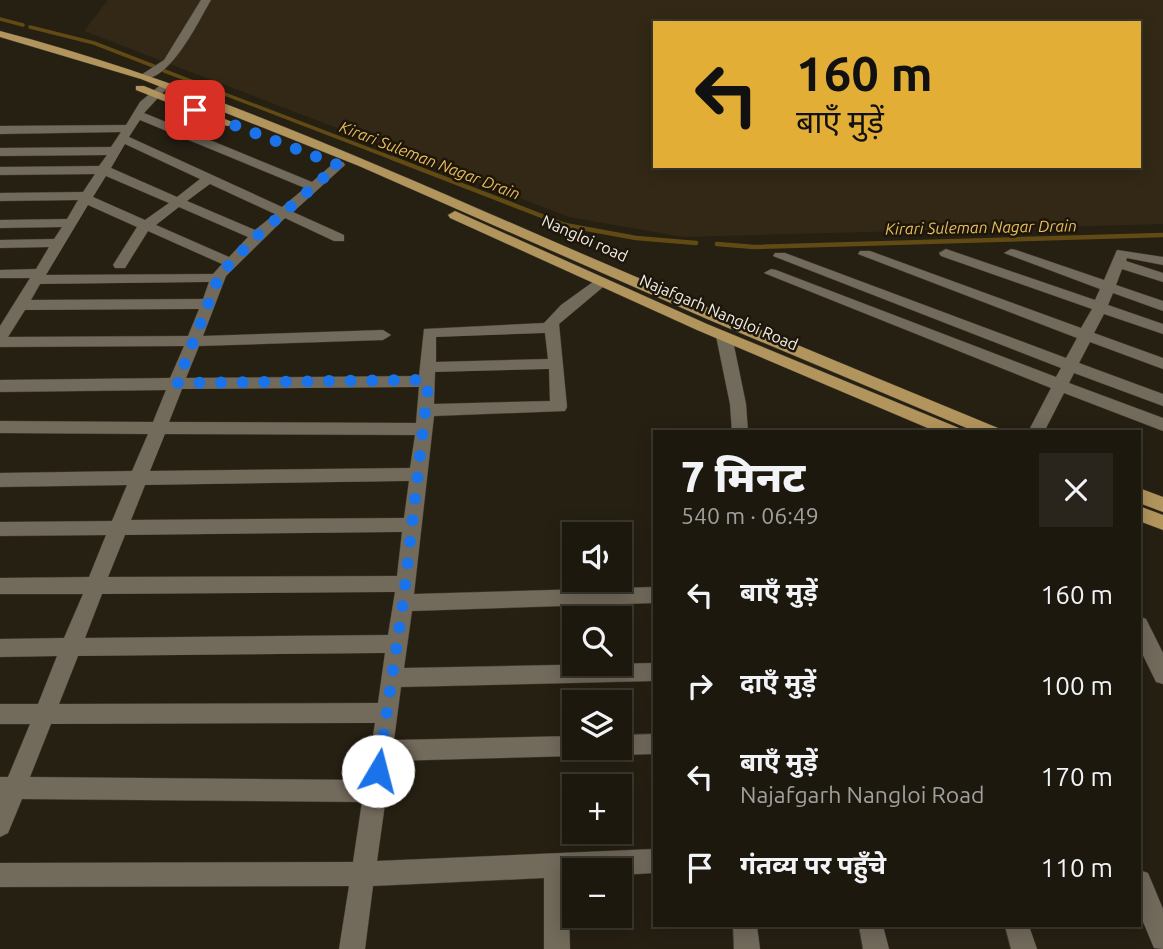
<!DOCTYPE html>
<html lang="hi">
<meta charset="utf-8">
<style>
:root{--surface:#1c180e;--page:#29251c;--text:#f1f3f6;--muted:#a0a09e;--line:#3a372e}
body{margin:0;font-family:Ubuntu,"Noto Sans Devanagari",sans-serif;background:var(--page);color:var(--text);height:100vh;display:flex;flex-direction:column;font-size:26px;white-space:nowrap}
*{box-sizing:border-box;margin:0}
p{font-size:23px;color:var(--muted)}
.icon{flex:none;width:38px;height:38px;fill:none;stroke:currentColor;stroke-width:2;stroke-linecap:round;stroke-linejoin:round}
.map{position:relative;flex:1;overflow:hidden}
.drawer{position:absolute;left:653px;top:430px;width:488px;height:497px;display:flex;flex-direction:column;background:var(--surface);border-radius:0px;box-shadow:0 4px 18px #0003,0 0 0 2px var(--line)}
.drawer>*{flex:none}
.hud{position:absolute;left:653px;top:21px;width:488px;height:147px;border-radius:0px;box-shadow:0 4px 18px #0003,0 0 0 2px var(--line);background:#e3ae35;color:#111;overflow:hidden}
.fabs{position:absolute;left:562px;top:522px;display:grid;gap:14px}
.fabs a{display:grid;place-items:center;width:70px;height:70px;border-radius:0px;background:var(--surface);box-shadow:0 4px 18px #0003,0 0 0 2px var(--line);font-size:35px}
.pin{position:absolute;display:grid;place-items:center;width:60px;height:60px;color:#fff;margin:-30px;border-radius:14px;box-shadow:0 4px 10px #0006}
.me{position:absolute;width:77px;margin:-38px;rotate:8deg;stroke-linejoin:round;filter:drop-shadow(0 0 5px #0008)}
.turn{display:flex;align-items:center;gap:24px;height:147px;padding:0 28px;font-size:32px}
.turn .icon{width:91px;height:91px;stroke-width:2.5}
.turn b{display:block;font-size:49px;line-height:60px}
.round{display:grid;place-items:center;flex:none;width:74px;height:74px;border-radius:0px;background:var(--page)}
.overview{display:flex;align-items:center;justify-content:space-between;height:119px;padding:0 28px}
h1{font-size:42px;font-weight:800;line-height:52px}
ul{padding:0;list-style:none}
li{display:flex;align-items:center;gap:21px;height:91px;padding:0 28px}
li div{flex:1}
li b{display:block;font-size:26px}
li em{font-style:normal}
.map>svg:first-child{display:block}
.built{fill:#322815;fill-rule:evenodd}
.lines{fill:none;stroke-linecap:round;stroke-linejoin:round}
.stream-far1{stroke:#624a15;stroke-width:3.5}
.stream{stroke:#624a15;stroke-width:4.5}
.minor-casing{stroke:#413b33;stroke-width:1}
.primary-casing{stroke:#413b33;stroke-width:1}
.minor{fill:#726a5b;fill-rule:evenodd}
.primary{fill:#b2955c;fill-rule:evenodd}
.route{stroke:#1a73e8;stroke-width:12;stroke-dasharray:0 21.6}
.labels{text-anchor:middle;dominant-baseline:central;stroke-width:5;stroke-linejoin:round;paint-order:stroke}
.far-water-label{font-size:16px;font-style:italic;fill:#ebbd5e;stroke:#1d160a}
.far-street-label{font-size:16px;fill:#f2eee5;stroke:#1d160a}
</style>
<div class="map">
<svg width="1163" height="949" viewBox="0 0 1163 949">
<rect width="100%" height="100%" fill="#262013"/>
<path class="built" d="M 108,0 L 1163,0 L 1163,224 L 683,237 L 569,217 L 84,31 ZM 654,23 L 1139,23 L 1139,166 L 654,166 Z"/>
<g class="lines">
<path class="stream-far1" d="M 0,19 L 23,25
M 30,27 L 94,43 L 156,67
M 162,70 L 397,160"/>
<path class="stream" d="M 392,158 L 565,225 L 636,238 L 696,243
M 717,244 L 754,247 L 1163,235"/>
<defs>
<path id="minor" d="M 201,0 L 211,0 C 198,22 170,82 141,79 L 141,75 L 164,60 Z
M 164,82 L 170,85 L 144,113 L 312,182 L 335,162 L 343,162 L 345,165 L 293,212 L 344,235 L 344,241 L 334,241 L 285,218 L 226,276 L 203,336 L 383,330 L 391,335 L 383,340 L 199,346 L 186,378 L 419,376 L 424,329 L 544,323 L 561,305 L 597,279 L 602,278 L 609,282 L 559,324 L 567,407 L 565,411 L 434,416 L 414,594 L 654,587 L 654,603 L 412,611 L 404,668 L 654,663 L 654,681 L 401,687 L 394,740 L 574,736 L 574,747 L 584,747 L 582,753 L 574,756 L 391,761 L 377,861 L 654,849 L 654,873 L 620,875 L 620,870 L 574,870 L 574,877 L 568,877 L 570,949 L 544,949 L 544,878 L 373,886 L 365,949 L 339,949 L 349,886 L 0,887 L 0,863 L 353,862 L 362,802 L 22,799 L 8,833 L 0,837 L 0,777 L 8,777 L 30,724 L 0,724 L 0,704 L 38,704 L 57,656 L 0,657 L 0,639 L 64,638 L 83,594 L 0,594 L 0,578 L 89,577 L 106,535 L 0,536 L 0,522 L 112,521 L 127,485 L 0,487 L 0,473 L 132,471 L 148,434 L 0,433 L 0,421 L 153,422 L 166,390 L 0,392 L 0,380 L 170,378 L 184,346 L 0,347 L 0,326 L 30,278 L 0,278 L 0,270 L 36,269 L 49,247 L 0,248 L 0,240 L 54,239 L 62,227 L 0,228 L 0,220 L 67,219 L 78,200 L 0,201 L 0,193 L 83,192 L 95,174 L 0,175 L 0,167 L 99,166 L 107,155 L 0,156 L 0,148 L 111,147 L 121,132 L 0,134 L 0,126 L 126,125 L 140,102 ZM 140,120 L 305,188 L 282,207 L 129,137 ZM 125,144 L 200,179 L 177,197 L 111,168 ZM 106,176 L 169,203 L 145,220 L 93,197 ZM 210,184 L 275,214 L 255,230 L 187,201 ZM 88,205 L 137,227 L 113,265 L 115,268 L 125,268 L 148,231 L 222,264 L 213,274 L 46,275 ZM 179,207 L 248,237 L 229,257 L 156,225 ZM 209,282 L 203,299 L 31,300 L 40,284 ZM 199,309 L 188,336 L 8,337 L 25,310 ZM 545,333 L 548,359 L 436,362 L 436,337 ZM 549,369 L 550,401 L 434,404 L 435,372 ZM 419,387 L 416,423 L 169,422 L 182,389 ZM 165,434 L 415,435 L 410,468 L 150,471 ZM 409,481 L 404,518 L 131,520 L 145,485 ZM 402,532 L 397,576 L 108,577 L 125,535 ZM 395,592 L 388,635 L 85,638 L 102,594 ZM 385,653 L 378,703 L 59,704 L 78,656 ZM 375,723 L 366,780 L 30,777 L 51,724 Z
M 946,249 L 1095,300 L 1100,289 L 1004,253 L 1011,249 L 1016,250 L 1104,280 L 1117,250 L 1163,257 L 1163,265 L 1127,258 L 1126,261 L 1163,273 L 1163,282 L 1122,269 L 1116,285 L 1163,301 L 1163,311 L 1113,293 L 1108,305 L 1163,324 L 1163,334 L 1104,314 L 1094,333 L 1163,358 L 1163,369 L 1090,342 L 1079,363 L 1163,394 L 1163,406 L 1074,373 L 1069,383 L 1163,418 L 1163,431 L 1064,393 L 1044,432 L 1028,432 L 1051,388 L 764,273 L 771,269 L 776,270 L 1056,377 L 1061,368 L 773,256 L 775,253 L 785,253 L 1066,358 L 1077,338 L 858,254 L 860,251 L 870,251 L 1081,328 L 1092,309 L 941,256 L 939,253 Z
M 724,331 L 732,336 L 746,404 L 748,432 L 732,432 L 730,404 L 716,336 Z
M 1139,616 L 1146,619 L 1163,653 L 1163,684 L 1156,682 L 1139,647 Z
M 654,734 L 654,754 L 620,755 L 612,752 L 610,747 L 620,747 L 620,735 Z
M 1139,870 L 1148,873 L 1163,909 L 1163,949 L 1154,948 L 1139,912 Z
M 733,926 L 757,926 L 760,949 L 734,949 Z
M 859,926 L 883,926 L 889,949 L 863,949 Z
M 1005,926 L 1029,926 L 1037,949 L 1011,949 Z"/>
<path id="primary" d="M 0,31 C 192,81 373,163 555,242 C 702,306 850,367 998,428 L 1000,432 L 976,432 L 707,319 L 359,166 L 141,79 L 0,37 Z
M 136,86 L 144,86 L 237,124 L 227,126 L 136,90 Z
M 455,211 L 707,324 L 959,428 L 961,432 L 937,432 L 697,330 L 450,218 L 448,215 Z
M 1139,488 L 1163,497 L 1163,512 L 1139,503 Z
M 1139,506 L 1163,515 L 1163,530 L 1139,521 Z"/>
</defs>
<use href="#minor" class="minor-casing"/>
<use href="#primary" class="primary-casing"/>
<use href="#minor" class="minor"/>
<use href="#primary" class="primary"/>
</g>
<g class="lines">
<path class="route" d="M 195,110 L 338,165 L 257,236 L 220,274 L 177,383 L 419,380 L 426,381 L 428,386 L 403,603 L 378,771"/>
</g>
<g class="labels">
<g class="far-water-label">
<text transform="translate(430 160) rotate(21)">Kirari Suleman Nagar Drain</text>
<text transform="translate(981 227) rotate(-1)">Kirari Suleman Nagar Drain</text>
</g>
<g class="far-street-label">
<text transform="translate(585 238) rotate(24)">Nangloi road</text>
<text transform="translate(719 312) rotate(23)">Najafgarh Nangloi Road</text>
</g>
</g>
</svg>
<div class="fabs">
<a><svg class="icon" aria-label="sound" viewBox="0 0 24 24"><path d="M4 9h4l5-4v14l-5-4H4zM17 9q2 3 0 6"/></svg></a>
<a><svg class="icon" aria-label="search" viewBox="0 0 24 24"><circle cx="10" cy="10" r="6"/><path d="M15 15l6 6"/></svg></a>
<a><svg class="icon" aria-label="layers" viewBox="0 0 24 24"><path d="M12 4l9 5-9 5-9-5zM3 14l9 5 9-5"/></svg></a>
<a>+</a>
<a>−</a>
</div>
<div class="pin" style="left:195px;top:110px;background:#d93025"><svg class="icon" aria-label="arrive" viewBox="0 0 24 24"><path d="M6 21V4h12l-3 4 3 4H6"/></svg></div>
<svg class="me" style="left:378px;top:771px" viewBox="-20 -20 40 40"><circle r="19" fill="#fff"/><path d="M0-13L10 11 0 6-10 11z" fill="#1a73e8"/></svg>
<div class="hud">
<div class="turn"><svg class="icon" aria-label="left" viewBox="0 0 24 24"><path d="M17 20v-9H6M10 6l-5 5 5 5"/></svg><div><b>160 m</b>बाएँ मुड़ें</div></div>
</div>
<section class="drawer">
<div class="overview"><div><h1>7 मिनट</h1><p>540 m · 06:49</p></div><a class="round"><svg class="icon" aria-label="close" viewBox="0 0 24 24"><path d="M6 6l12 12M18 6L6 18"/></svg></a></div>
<ul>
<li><svg class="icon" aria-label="left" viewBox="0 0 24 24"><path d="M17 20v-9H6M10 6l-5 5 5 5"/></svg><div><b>बाएँ मुड़ें</b></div><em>160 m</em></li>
<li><svg class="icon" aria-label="right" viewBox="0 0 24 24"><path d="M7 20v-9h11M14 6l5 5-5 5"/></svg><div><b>दाएँ मुड़ें</b></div><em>100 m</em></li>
<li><svg class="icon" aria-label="left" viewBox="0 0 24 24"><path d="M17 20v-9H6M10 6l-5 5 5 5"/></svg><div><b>बाएँ मुड़ें</b><p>Najafgarh Nangloi Road</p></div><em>170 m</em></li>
<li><svg class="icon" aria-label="arrive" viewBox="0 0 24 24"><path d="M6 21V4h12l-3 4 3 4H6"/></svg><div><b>गंतव्य पर पहुँचे</b></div><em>110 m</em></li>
</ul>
</section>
</div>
